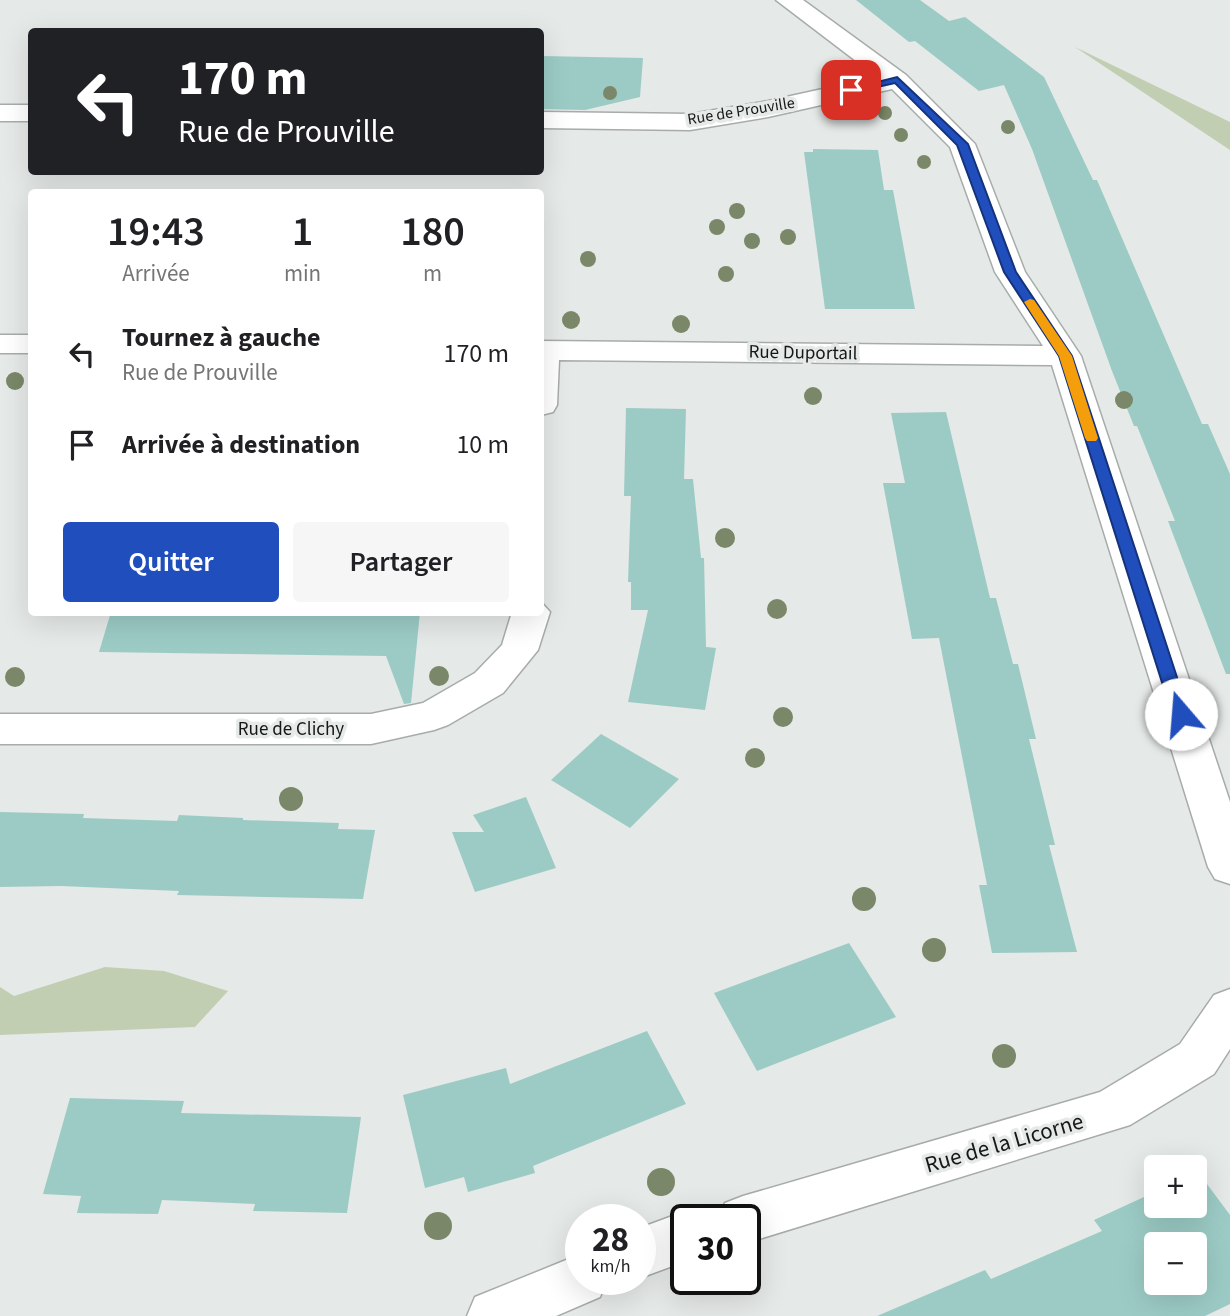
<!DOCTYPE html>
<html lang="fr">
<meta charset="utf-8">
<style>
:root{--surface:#fff;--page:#f6f6f6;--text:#202124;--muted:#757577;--accent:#204fbd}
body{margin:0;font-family:"Source Sans 3",sans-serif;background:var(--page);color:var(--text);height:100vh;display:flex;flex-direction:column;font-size:26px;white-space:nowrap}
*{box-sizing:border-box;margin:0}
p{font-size:23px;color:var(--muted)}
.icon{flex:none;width:38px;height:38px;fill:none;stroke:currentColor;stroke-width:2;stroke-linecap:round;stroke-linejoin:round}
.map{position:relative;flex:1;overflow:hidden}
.panel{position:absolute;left:28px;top:189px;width:516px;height:427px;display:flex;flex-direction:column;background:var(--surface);border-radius:7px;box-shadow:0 7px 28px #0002}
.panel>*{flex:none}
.top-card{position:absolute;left:28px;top:28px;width:516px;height:147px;border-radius:7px;box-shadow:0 7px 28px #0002;background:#202124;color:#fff;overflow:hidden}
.controls{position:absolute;left:1144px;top:1155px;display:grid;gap:14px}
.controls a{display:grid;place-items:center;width:63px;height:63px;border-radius:7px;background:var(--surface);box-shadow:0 7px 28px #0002;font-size:35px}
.speed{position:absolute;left:565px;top:1204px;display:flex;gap:14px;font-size:35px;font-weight:700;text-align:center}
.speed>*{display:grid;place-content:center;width:91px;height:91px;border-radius:50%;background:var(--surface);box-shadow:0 7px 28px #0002;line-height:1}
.speed small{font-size:18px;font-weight:400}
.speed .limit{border:4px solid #111;border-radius:10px;background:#fff;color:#111}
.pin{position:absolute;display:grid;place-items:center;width:60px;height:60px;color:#fff;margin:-30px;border-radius:14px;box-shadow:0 4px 10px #0006}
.me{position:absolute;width:77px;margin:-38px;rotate:342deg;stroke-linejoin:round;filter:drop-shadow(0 0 5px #0008)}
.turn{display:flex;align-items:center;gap:24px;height:147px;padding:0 35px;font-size:32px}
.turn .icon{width:91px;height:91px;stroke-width:2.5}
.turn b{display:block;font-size:49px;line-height:60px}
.eta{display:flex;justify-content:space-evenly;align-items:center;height:119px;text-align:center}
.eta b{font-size:42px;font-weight:600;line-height:49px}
.action{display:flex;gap:14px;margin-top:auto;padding:14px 35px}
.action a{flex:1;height:80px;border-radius:7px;background:var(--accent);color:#fff;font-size:28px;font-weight:600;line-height:80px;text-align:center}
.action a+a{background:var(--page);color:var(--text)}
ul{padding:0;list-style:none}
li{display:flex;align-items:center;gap:21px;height:91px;padding:0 35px}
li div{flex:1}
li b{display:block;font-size:26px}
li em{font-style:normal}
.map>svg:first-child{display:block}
.green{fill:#c1ceb2}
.building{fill:#9ccbc5;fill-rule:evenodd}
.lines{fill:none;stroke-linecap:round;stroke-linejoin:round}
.minor-casing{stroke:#a7acaa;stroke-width:3}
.minor{fill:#fff;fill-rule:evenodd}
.tree{fill:#7a8768}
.route{fill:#204fbd;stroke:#15337b;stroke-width:2}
.slow{fill:#f59e0b}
.labels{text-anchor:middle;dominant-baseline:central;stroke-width:7;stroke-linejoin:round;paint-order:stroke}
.far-street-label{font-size:16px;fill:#161817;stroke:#e5e9e7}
.street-label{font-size:19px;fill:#161817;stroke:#e5e9e7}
.near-street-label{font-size:23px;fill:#161817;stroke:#e5e9e7}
</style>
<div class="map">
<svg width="1230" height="1316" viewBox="0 0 1230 1316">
<rect width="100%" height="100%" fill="#e5e9e7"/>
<path class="green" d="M 1075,47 L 1230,122 L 1230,150 Z
M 105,967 L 164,971 L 228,991 L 195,1027 L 0,1035 L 0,987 L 14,996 Z"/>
<path class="building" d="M 856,0 L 920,0 L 949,21 L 965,17 L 1044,77 L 1093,180 L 1097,180 L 1202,424 L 1208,424 L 1230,474 L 1230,674 L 1226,674 L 1168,521 L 1175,521 L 1137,426 L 1134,426 L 1112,371 L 1032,149 L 1004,85 L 979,91 L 915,41 L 909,42 Z
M 541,56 L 643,58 L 640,97 L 585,110 L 541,109 Z
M 813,149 L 878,150 L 884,190 L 893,190 L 915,309 L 825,309 L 804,152 L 813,152 Z
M 626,408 L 686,409 L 684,479 L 693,479 L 701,558 L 704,558 L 706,647 L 716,648 L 705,710 L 628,702 L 648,610 L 631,610 L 631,582 L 628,582 L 631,496 L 624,496 Z
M 946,412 L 990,598 L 996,598 L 1013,664 L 1018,664 L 1036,739 L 1029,739 L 1055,845 L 1049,845 L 1077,952 L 992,953 L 979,885 L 987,885 L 939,638 L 912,639 L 883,483 L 905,483 L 891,413 Z
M 111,612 L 420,612 L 411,703 L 404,704 L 386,656 L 99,652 Z
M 601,734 L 679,779 L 630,828 L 551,780 Z
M 526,797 L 556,868 L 475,892 L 452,832 L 484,832 L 473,815 Z
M 0,812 L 84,814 L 83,818 L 177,821 L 179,815 L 243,818 L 243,820 L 339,823 L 338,829 L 375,830 L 363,899 L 177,895 L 179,891 L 61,886 L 0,887 Z
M 849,943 L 896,1017 L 757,1071 L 714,993 Z
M 647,1031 L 686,1104 L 533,1166 L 535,1173 L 468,1192 L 464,1177 L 425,1188 L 403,1095 L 506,1068 L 510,1084 Z
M 70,1098 L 184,1101 L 181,1113 L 361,1117 L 347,1213 L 253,1211 L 255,1204 L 162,1200 L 158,1214 L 77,1213 L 81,1196 L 43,1194 Z
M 1198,1172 L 1230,1215 L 1230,1304 L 1205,1316 L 877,1316 L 985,1270 L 991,1279 L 1102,1231 L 1094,1220 L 1157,1191 L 1157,1206 L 1195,1206 L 1195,1173 ZM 1157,1244 L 1195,1244 L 1195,1283 L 1157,1283 Z"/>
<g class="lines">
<defs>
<path id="minor" d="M 776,0 L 803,0 L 906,75 L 975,144 L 1025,272 L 1081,356 L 1230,802 L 1230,884 L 1215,879 L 1208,867 L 1052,365 L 559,360 L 557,405 L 553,412 L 541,415 L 541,341 L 1043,346 L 995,272 L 950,147 L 892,89 L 768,117 L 690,130 L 541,128 L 541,112 L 690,114 L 768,101 L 877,77 Z
M 0,105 L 32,105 L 32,121 L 0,121 Z
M 0,335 L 32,335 L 32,353 L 0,353 Z
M 541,602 L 550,612 L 538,650 L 503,693 L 448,725 L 434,730 L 371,744 L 0,744 L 0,714 L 371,714 L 423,703 L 475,673 L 502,645 L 512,612 L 541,612 Z
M 1230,989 L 1230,1049 L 1214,1074 L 1130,1125 L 746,1243 L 746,1220 L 717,1220 L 725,1203 L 743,1196 L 1100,1092 L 1180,1044 L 1214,995 Z
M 686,1211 L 705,1220 L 686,1220 L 686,1261 L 640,1278 L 640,1228 Z
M 581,1254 L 581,1279 L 607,1279 L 600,1297 L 556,1316 L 467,1316 L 475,1297 Z"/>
</defs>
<use href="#minor" class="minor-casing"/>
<use href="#minor" class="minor"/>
</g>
<g class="tree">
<circle cx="610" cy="93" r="7"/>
<circle cx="885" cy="113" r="7"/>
<circle cx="1008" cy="127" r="7"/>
<circle cx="901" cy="135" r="7"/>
<circle cx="924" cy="162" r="7"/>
<circle cx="737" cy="211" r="8"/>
<circle cx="717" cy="227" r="8"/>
<circle cx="788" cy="237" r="8"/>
<circle cx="752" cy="241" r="8"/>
<circle cx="588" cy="259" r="8"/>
<circle cx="726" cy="274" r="8"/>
<circle cx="571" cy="320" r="9"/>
<circle cx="681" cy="324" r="9"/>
<circle cx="15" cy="381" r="9"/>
<circle cx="813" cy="396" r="9"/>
<circle cx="1124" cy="400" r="9"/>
<circle cx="725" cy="538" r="10"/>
<circle cx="777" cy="609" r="10"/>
<circle cx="439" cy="676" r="10"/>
<circle cx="15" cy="677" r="10"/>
<circle cx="783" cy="717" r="10"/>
<circle cx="755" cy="758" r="10"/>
<circle cx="291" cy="799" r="12"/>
<circle cx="864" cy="899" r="12"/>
<circle cx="934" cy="950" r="12"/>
<circle cx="1004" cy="1056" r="12"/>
<circle cx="661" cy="1182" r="14"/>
<circle cx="438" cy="1226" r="14"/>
</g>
<path class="route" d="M 897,77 L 968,144 L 1016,272 L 1072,356 L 1189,714 L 1186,718 L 1181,720 L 1172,714 L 1059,356 L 1004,272 L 957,145 L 895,83 L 851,93 L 846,90 Z"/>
<path class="slow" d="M 1030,299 L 1034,300 L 1072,356 L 1098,438 L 1096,441 L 1087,441 L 1085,438 L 1059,356 L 1024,302 Z"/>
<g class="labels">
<g class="far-street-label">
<text transform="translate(741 111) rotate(-9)">Rue de Prouville</text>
</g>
<g class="street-label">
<text transform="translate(803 353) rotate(1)">Rue Duportail</text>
<text x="291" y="729">Rue de Clichy</text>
</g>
<g class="near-street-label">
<text transform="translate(1004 1143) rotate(-16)">Rue de la Licorne</text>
</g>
</g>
</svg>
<div class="controls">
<a>+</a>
<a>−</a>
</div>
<div class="speed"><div>28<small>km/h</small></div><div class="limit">30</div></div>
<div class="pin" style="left:851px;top:90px;background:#d93025"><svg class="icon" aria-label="arrive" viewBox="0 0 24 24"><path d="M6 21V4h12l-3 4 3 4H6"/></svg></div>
<svg class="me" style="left:1181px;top:714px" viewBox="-20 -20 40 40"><circle r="19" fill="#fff"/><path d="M0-13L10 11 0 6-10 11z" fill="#204fbd"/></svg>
<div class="top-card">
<div class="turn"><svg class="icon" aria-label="left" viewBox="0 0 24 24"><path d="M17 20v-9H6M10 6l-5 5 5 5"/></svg><div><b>170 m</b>Rue de Prouville</div></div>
</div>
<section class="panel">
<div class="eta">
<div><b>19:43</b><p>Arrivée</p></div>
<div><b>1</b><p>min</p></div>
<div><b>180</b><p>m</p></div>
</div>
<ul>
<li><svg class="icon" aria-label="left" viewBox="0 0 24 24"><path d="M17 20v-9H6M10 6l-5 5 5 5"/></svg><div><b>Tournez à gauche</b><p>Rue de Prouville</p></div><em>170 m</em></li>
<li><svg class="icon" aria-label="arrive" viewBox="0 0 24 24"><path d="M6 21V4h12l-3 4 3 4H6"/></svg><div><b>Arrivée à destination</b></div><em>10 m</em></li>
</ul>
<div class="action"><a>Quitter</a><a>Partager</a></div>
</section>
</div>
